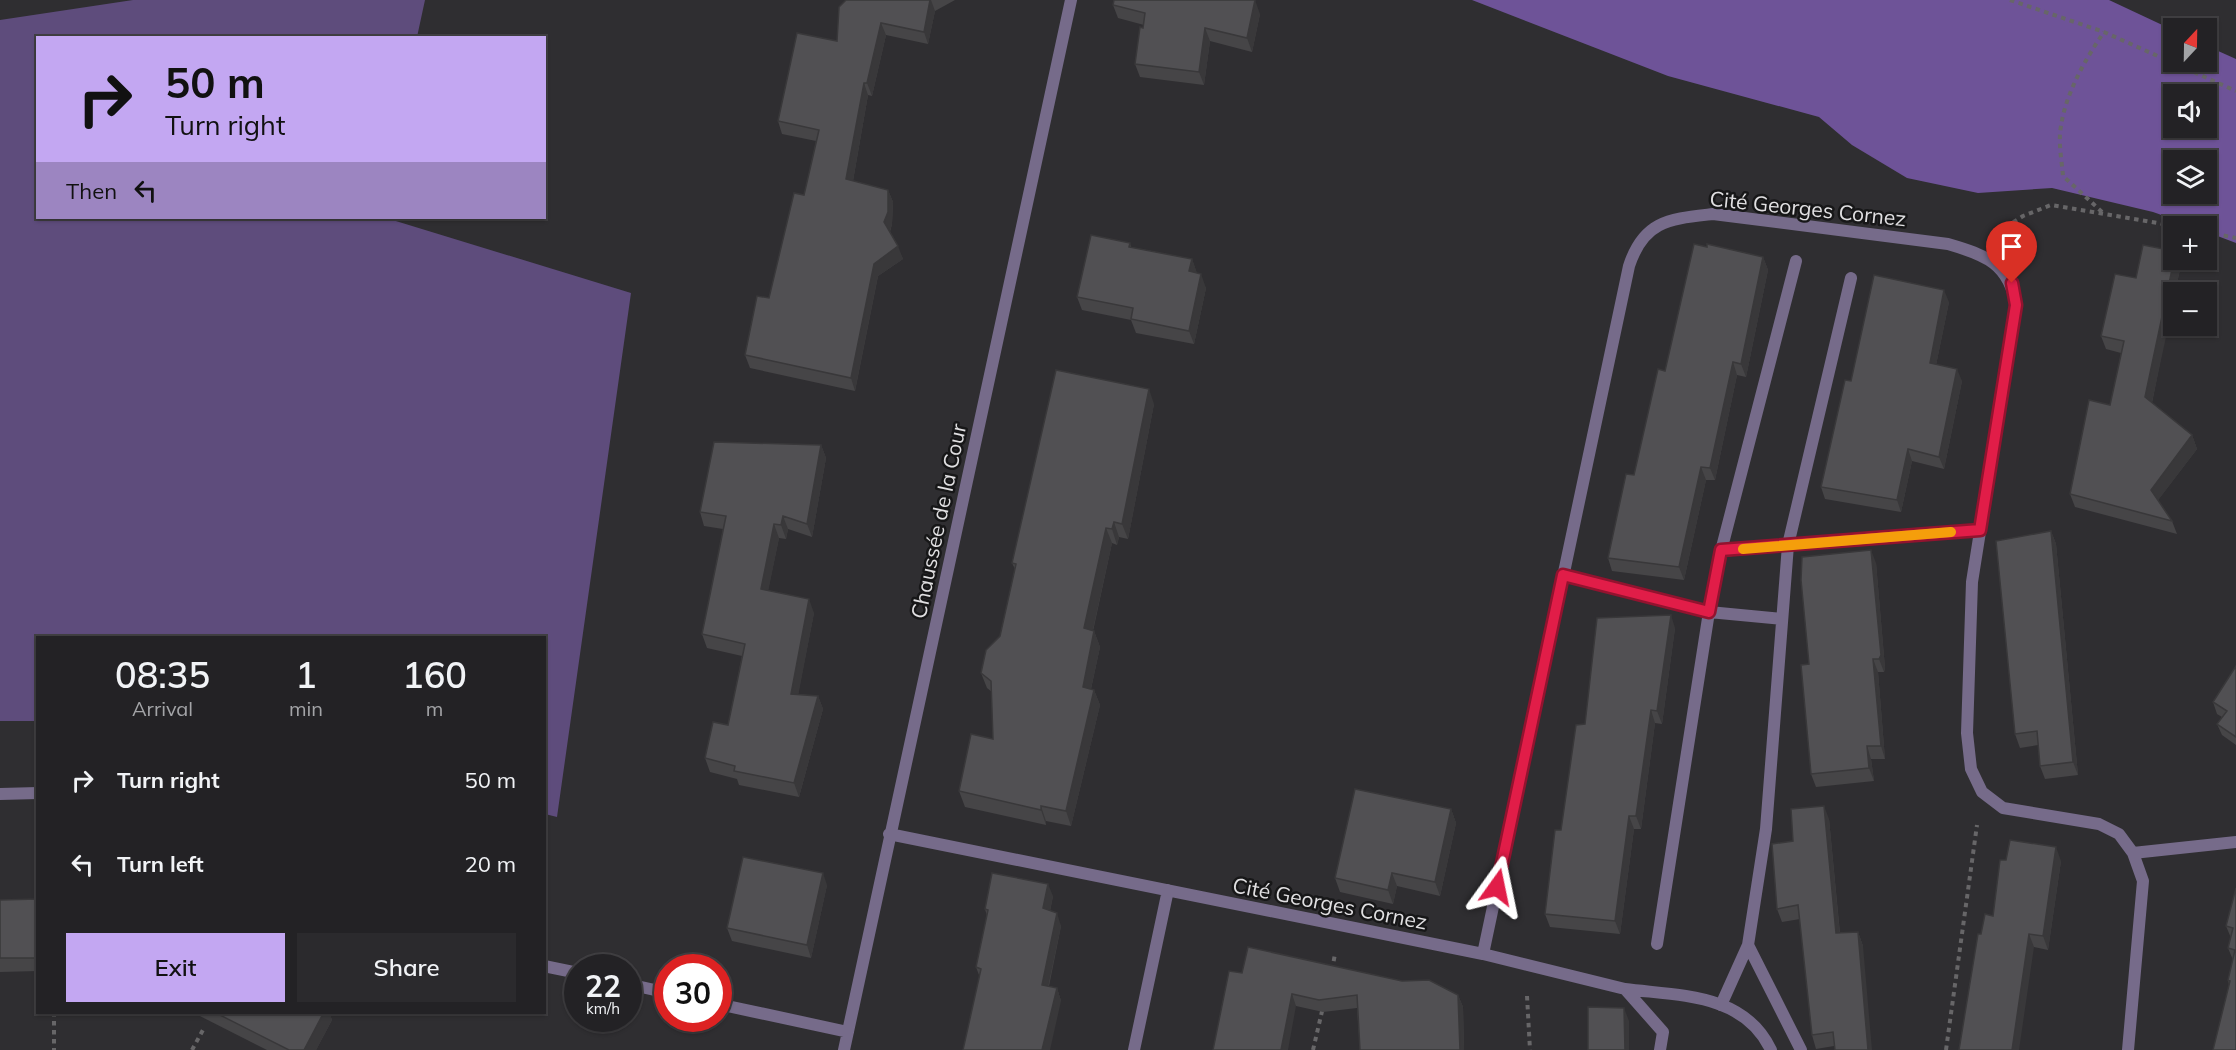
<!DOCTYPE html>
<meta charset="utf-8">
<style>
:root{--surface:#232225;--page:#2b2a2d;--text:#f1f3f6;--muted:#a3a4a7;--line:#403f42;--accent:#c3a7f2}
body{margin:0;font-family:Mulish,sans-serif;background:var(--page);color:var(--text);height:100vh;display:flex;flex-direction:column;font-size:22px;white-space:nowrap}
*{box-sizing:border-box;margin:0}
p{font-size:20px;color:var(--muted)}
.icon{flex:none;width:33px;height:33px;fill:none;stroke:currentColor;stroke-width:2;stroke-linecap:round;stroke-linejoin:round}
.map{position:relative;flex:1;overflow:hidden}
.side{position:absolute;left:36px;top:636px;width:510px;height:378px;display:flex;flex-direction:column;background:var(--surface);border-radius:0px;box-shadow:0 2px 4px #0004,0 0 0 2px var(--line)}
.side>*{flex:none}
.guide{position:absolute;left:36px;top:36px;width:510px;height:183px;border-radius:0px;box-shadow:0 2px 4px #0004,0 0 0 2px var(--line);background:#c3a7f2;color:#111;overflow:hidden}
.needle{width:39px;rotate:22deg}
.controls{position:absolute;left:2163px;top:18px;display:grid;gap:12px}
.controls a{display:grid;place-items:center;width:54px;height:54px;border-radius:0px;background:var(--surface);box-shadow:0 2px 4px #0004,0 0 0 2px var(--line);font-size:30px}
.speed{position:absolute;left:564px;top:954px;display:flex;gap:12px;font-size:30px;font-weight:700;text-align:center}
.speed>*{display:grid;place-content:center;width:78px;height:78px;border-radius:50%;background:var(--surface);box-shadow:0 2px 4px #0004,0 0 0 2px var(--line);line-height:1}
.speed small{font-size:15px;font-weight:400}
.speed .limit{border:9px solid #d22;background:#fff;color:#111}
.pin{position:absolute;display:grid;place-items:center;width:51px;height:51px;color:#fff;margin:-62px -26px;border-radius:50% 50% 50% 0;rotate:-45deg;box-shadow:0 0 6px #0007}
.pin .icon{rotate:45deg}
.me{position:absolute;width:66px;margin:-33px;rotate:12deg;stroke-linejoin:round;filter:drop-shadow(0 0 4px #0008)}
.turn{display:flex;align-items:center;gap:21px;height:126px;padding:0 30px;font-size:27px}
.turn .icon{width:78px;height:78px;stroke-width:2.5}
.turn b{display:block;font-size:42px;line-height:51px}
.then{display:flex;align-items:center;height:57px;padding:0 30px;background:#0003;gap:12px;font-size:22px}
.eta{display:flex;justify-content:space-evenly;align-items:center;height:102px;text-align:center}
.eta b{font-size:36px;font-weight:600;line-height:42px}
.cta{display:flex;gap:12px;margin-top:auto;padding:12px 30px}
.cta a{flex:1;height:69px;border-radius:0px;background:var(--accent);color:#111;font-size:24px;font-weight:600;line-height:69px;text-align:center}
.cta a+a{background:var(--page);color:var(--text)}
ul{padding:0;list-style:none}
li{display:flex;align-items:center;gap:18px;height:84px;padding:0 30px}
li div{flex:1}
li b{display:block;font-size:22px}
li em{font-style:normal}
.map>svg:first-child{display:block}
.green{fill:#5e4c7c}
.forest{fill:#6e5398;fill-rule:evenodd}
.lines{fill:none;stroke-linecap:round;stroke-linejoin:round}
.path{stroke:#676668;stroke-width:4;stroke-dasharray:4.5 4.5;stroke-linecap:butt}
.service{stroke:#766b8a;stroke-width:12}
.minor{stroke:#766b8a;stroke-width:12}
.wall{fill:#464547}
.shaded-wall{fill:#39383a}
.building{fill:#515053;stroke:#39383a;stroke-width:1.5}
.route-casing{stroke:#92132f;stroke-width:15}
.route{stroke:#e11d48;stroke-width:10}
.slow{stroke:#f59e0b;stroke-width:10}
.labels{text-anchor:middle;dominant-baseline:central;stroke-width:5;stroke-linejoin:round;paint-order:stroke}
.street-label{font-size:21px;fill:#e1e0e2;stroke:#171718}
</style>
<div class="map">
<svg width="2236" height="1050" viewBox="0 0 2236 1050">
<rect width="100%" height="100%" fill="#2f2e31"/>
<path class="green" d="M 133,0 L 425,0 L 417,37 L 38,38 L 38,218 L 386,218 L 631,293 L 557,817 L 545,814 L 544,638 L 38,638 L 37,721 L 0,721 L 0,20 Z"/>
<path class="forest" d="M 1472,0 L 2109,0 L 2173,30 L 2174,62 L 2206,62 L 2207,46 L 2236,59 L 2236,243 L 2207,232 L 2206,226 L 2193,226 L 2153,212 L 2052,188 L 1978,193 L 1907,178 L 1852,145 L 1819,117 L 1668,76 ZM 2174,94 L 2206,94 L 2206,128 L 2174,128 ZM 2174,160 L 2206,160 L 2206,194 L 2174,194 Z"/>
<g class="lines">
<path class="path" d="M 2010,0 L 2104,32 L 2236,91
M 2102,212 L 2063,176 C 2062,163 2059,147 2060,134 C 2063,98 2084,61 2104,32
M 1998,232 L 2023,216 L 2051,205 L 2176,226
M 2206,232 L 2236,238
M 1332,970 L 1335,954
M 1527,996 L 1530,1050
M 54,1012 L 54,1050
M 192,1050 L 204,1028
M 1313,1050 L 1323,1007
M 1946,1050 L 1977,825"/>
<path class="service" d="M 1721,551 L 1788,545 L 1851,278
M 1563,575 L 1709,612 L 1782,619
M 1657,944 L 1709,612 L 1721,551 L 1796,261
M 1748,945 L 1801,1050
M 1721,1005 L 1748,945 L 1766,829 L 1788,545 L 1980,530"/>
<path class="minor" d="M 0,794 L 38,793
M 889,834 L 1483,954
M 2133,853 L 2236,842
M 544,966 L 578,973
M 628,984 L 668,993
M 1625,989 C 1680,996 1744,993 1771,1050
M 718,1004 L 848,1032
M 844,1050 L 1071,0
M 1134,1050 L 1168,890
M 1660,1050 L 1663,1032 L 1625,989 L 1483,954 L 1629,266 C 1644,220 1670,219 1713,214 L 1948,244 C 1986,255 2009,264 2016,305 L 1972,582 L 1967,733 L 1971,769 L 1982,792 L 2003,808 L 2099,824 L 2119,834 L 2133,853 L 2143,881 L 2128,1050"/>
</g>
<path class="wall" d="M 846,0 L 955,0 L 935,11 L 928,44 L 886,35 L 872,96 L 868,95 L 853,181 L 888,190 L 893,202 L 892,224 L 890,232 L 903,259 L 878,276 L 855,391 L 750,368 L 745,355 L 769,298 L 804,195 L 816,141 L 782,134 L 778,121 L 837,41 Z
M 1113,5 L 1260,14 L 1252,52 L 1210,41 L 1204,85 L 1140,77 L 1135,64 L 1144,25 L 1118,18 Z
M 1130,243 L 1131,247 L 1192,259 L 1197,274 L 1206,288 L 1194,344 L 1136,333 L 1131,320 L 1082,310 L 1077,297 Z
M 1707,247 L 1763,257 L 1768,270 L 1746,377 L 1737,375 L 1715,480 L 1706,480 L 1684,580 L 1612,571 L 1608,558 L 1634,475 L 1665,371 Z
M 2181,265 L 2175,292 L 2174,292 L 2152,403 L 2192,435 L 2197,449 L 2158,500 L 2172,521 L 2177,534 L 2075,507 L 2070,494 L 2110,405 L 2121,353 L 2106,349 L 2101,336 L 2136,278 Z
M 1949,302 L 1936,365 L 1962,381 L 1944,469 L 1912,461 L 1901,512 L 1825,499 L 1821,487 L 1851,381 Z
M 1154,404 L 1128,539 L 1119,537 L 1117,545 L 1112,543 L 1093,631 L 1094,631 L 1100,647 L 1091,689 L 1094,690 L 1100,705 L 1071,826 L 1046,821 L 1046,825 L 965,807 L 959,791 L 993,739 L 992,692 L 987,688 L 981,673 L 1000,636 L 1015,569 L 1012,563 Z
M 821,445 L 826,458 L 812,537 L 788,529 L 786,539 L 779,538 L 768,590 L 814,613 L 798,694 L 818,696 L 823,709 L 799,797 L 739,785 L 737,779 L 710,772 L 705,758 L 728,725 L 742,656 L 707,648 L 702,634 L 723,529 L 704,526 L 700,512 Z
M 2051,531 L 2056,544 L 2078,775 L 2045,779 L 2040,766 L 2038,745 L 2020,748 L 2015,734 Z
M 1876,563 L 1885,668 L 1884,672 L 1878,672 L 1885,759 L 1871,759 L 1874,781 L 1816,787 L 1811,774 L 1809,664 Z
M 1675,628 L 1662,724 L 1655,723 L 1641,829 L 1634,829 L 1620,934 L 1550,927 L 1545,914 L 1561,830 L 1585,724 Z
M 2236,666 L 2236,745 L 2222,735 L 2217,724 L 2222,717 L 2217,714 L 2213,702 Z
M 1451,809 L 1456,823 L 1440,896 L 1397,886 L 1393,904 L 1340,892 L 1335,878 Z
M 1829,819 L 1840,933 L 1858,932 L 1863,946 L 1834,1046 L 1816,1049 L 1812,1035 L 1800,919 L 1782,922 L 1777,909 L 1793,841 Z
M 2061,861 L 2048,950 L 2034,947 L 1981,934 L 1993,916 Z
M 827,885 L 811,958 L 732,941 L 727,928 Z
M 2236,888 L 2236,1050 L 2229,985 L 2228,980 L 2233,960 L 2228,948 L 2231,938 L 2226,926 Z
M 1053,896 L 1050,911 L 1061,926 L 1049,986 L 1057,988 L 1061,1001 L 979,975 L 976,967 L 987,916 L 985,909 Z
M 38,899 L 38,971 L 0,972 L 0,900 Z
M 1242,973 L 1458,995 L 1463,1007 L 1464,1050 L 1360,1050 L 1357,1008 L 1323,1012 L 1296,1006 Z
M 192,1012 L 329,1012 L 332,1020 L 316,1050 L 267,1050 Z"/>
<path class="shaded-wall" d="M 930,0 L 931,0 L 935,11 L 928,44 L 924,32 Z
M 1255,0 L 1260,14 L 1252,52 L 1247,38 Z
M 881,23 L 886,35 L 872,96 L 867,83 Z
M 1205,28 L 1210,41 L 1204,85 L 1199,72 Z
M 864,83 L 868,95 L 851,192 L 846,179 Z
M 888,190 L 893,202 L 892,224 L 889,234 L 884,222 Z
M 898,246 L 903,259 L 878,276 L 855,391 L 851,378 L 874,264 Z
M 1763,257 L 1768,270 L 1746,377 L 1741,364 Z
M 1192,259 L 1197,273 L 1194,285 L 1189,271 Z
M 2174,260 L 2179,260 L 2181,265 L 2175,292 L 2174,292 L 2174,300 L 2150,411 L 2145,397 Z
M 1201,274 L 1206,288 L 1194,344 L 1189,331 Z
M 1944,290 L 1949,302 L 1934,375 L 1930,363 Z
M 1733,362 L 1737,375 L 1715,480 L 1710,468 Z
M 1957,369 L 1962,381 L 1944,469 L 1939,457 Z
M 1149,389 L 1154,404 L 1128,539 L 1122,524 Z
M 2192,435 L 2197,449 L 2156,503 L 2151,490 Z
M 821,445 L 826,458 L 812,537 L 807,524 Z
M 1908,449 L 1912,461 L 1901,512 L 1897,500 Z
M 1701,467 L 1706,480 L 1684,580 L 1679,567 Z
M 783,516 L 788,529 L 786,539 L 781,525 Z
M 1114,522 L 1119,537 L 1117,545 L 1112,529 Z
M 774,524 L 779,538 L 766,602 L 761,589 Z
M 1106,528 L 1112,543 L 1090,643 L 1084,628 Z
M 2051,531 L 2056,544 L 2078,775 L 2073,762 Z
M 1871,550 L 1876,563 L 1885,668 L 1884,672 L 1879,659 Z
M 809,599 L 814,613 L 796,707 L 791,694 Z
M 1671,615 L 1675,628 L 1662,724 L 1657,711 Z
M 1094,631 L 1100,647 L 1088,702 L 1083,687 Z
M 1873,659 L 1878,672 L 1885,759 L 1881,746 Z
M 1094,690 L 1100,705 L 1071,826 L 1066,811 Z
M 818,696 L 823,709 L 799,797 L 794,783 Z
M 1651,710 L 1655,723 L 1641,829 L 1636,816 Z
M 1867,746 L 1871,759 L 1874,781 L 1869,768 Z
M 1041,806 L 1046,821 L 1046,825 L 1041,810 Z
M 1824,806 L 1829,819 L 1841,946 L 1836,933 Z
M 1451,809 L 1456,823 L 1440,896 L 1435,882 Z
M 1629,816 L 1634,829 L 1620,934 L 1615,921 Z
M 2056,847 L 2061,861 L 2048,950 L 2043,936 Z
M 823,873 L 827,885 L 811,958 L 807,945 Z
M 1392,873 L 1397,886 L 1393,904 L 1388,890 Z
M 1048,884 L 1053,896 L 1048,921 L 1043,908 Z
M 1057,913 L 1061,926 L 1046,997 L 1042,985 Z
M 1858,932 L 1863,946 L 1872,1050 L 1868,1050 Z
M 2029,934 L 2034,947 L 2019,1050 L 2012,1050 Z
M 1057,988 L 1061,1001 L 1050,1050 L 1042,1050 Z
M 1292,994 L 1296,1006 L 1288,1050 L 1281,1050 Z
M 1458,995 L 1463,1007 L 1464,1050 L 1460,1050 Z
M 1624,1008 L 1629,1021 L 1629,1050 L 1625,1050 Z
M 324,1012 L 329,1012 L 332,1020 L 316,1050 L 304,1050 Z"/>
<path class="building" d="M 846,0 L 930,0 L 924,32 L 881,23 L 867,83 L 864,83 L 846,179 L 888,190 L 888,212 L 884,222 L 898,246 L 874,264 L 851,378 L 745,355 L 757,296 L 769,298 L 794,193 L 804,195 L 819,130 L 778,121 L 797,33 L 837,41 L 839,7 Z
M 1114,0 L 1255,0 L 1247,38 L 1205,28 L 1199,72 L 1135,64 L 1140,27 L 1143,28 L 1145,13 L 1113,5 Z
M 1091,235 L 1130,243 L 1129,247 L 1192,259 L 1189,271 L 1201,274 L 1189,331 L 1131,319 L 1133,308 L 1077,297 Z
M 1694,244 L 1707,247 L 1707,244 L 1763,257 L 1741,364 L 1733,362 L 1710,468 L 1701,467 L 1679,567 L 1608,558 L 1626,474 L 1634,475 L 1658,369 L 1665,371 Z
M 2143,245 L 2174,251 L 2174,260 L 2145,397 L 2192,435 L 2151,490 L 2172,521 L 2070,494 L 2089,400 L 2110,405 L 2124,341 L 2101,336 L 2115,274 L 2136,278 Z
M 1874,275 L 1944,290 L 1930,363 L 1957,369 L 1939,457 L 1908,449 L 1897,500 L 1821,487 L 1845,380 L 1851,381 Z
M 1056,370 L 1149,389 L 1122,524 L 1114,522 L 1112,529 L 1106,528 L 1084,628 L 1094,631 L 1083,687 L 1094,690 L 1066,811 L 1041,806 L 1041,810 L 959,791 L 971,734 L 993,739 L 991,681 L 981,673 L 986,650 L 1000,636 L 1016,564 L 1012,563 Z
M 714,442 L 821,445 L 807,524 L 783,516 L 781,525 L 774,524 L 761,589 L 809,599 L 791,694 L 818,696 L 794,783 L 734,771 L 735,766 L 705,758 L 713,722 L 728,725 L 745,644 L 702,634 L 726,516 L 700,512 Z
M 2051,531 L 2073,762 L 2040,766 L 2037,731 L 2015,734 L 1996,541 Z
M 1871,550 L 1881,655 L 1879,659 L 1873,659 L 1881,746 L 1867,746 L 1869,768 L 1811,774 L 1801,665 L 1809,664 L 1801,580 L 1802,557 Z
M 1671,615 L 1657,711 L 1651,710 L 1636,816 L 1629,816 L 1615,921 L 1545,914 L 1555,830 L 1561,830 L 1576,725 L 1585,724 L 1597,618 Z
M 2236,666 L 2236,737 L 2217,724 L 2227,711 L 2213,702 Z
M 1355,789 L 1451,809 L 1435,882 L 1392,873 L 1388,890 L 1335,878 Z
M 1824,806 L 1836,933 L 1858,932 L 1868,1050 L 1835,1050 L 1833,1032 L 1812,1035 L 1798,905 L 1777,909 L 1772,844 L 1793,841 L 1791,809 Z
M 2010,840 L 2056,847 L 2043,936 L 2029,934 L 2012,1050 L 1959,1050 L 1978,934 L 1981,934 L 1985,914 L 1993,916 L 2000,860 L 2006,860 Z
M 743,857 L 823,873 L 807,945 L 727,928 Z
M 992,873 L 1048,884 L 1043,908 L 1057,913 L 1042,985 L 1057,988 L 1042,1050 L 963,1050 L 981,969 L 976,967 L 988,910 L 985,909 Z
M 2236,888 L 2236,1050 L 2213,1050 L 2230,981 L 2228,980 L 2235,950 L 2228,948 L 2233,928 L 2226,926 Z
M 38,899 L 38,958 L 0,958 L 0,900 Z
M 1248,947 L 1402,981 L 1429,980 L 1458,995 L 1460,1050 L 1360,1050 L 1357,995 L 1319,1000 L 1292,994 L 1281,1050 L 1213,1050 L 1229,971 L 1242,973 Z
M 1588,1007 L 1624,1008 L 1625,1050 L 1588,1050 Z
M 214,1012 L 324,1012 L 304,1050 L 289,1050 Z"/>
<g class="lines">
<defs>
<path id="route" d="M 1497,887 L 1563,575 L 1709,612 L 1721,550 L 1980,530 L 2016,305 L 2012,283"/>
</defs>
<use href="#route" class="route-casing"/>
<use href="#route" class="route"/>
<path class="slow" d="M 1743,549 L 1951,532"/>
</g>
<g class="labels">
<g class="street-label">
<text transform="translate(1808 208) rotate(6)">Cité Georges Cornez</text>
<text transform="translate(938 521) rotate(-78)">Chaussée de la Cour</text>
<text transform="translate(1330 903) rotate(11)">Cité Georges Cornez</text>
</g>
</g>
</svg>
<div class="controls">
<a><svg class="needle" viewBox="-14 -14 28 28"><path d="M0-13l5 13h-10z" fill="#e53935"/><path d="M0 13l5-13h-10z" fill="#a3a4a7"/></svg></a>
<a><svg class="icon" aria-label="sound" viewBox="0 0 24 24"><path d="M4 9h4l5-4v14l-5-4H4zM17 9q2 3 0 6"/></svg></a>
<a><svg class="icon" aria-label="layers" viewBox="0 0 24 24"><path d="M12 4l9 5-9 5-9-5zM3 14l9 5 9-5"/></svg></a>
<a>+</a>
<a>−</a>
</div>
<div class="speed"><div>22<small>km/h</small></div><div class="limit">30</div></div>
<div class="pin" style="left:2012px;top:283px;background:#d93025"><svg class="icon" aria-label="arrive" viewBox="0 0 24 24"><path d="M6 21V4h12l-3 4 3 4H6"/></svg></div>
<svg class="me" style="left:1497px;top:887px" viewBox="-20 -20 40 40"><path d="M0-17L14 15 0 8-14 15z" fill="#e11d48" stroke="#fff" stroke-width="4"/></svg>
<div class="guide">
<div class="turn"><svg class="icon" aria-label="right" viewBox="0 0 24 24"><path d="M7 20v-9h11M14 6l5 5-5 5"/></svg><div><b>50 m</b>Turn right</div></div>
<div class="then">Then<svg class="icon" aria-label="left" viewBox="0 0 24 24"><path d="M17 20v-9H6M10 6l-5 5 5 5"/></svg></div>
</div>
<section class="side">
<div class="eta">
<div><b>08:35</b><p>Arrival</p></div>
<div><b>1</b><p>min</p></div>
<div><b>160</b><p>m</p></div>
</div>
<ul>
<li><svg class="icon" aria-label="right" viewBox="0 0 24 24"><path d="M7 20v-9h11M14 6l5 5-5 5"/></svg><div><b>Turn right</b></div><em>50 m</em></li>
<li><svg class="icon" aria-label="left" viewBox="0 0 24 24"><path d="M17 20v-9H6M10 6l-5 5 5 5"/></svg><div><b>Turn left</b></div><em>20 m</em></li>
</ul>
<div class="cta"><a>Exit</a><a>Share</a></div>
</section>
</div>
